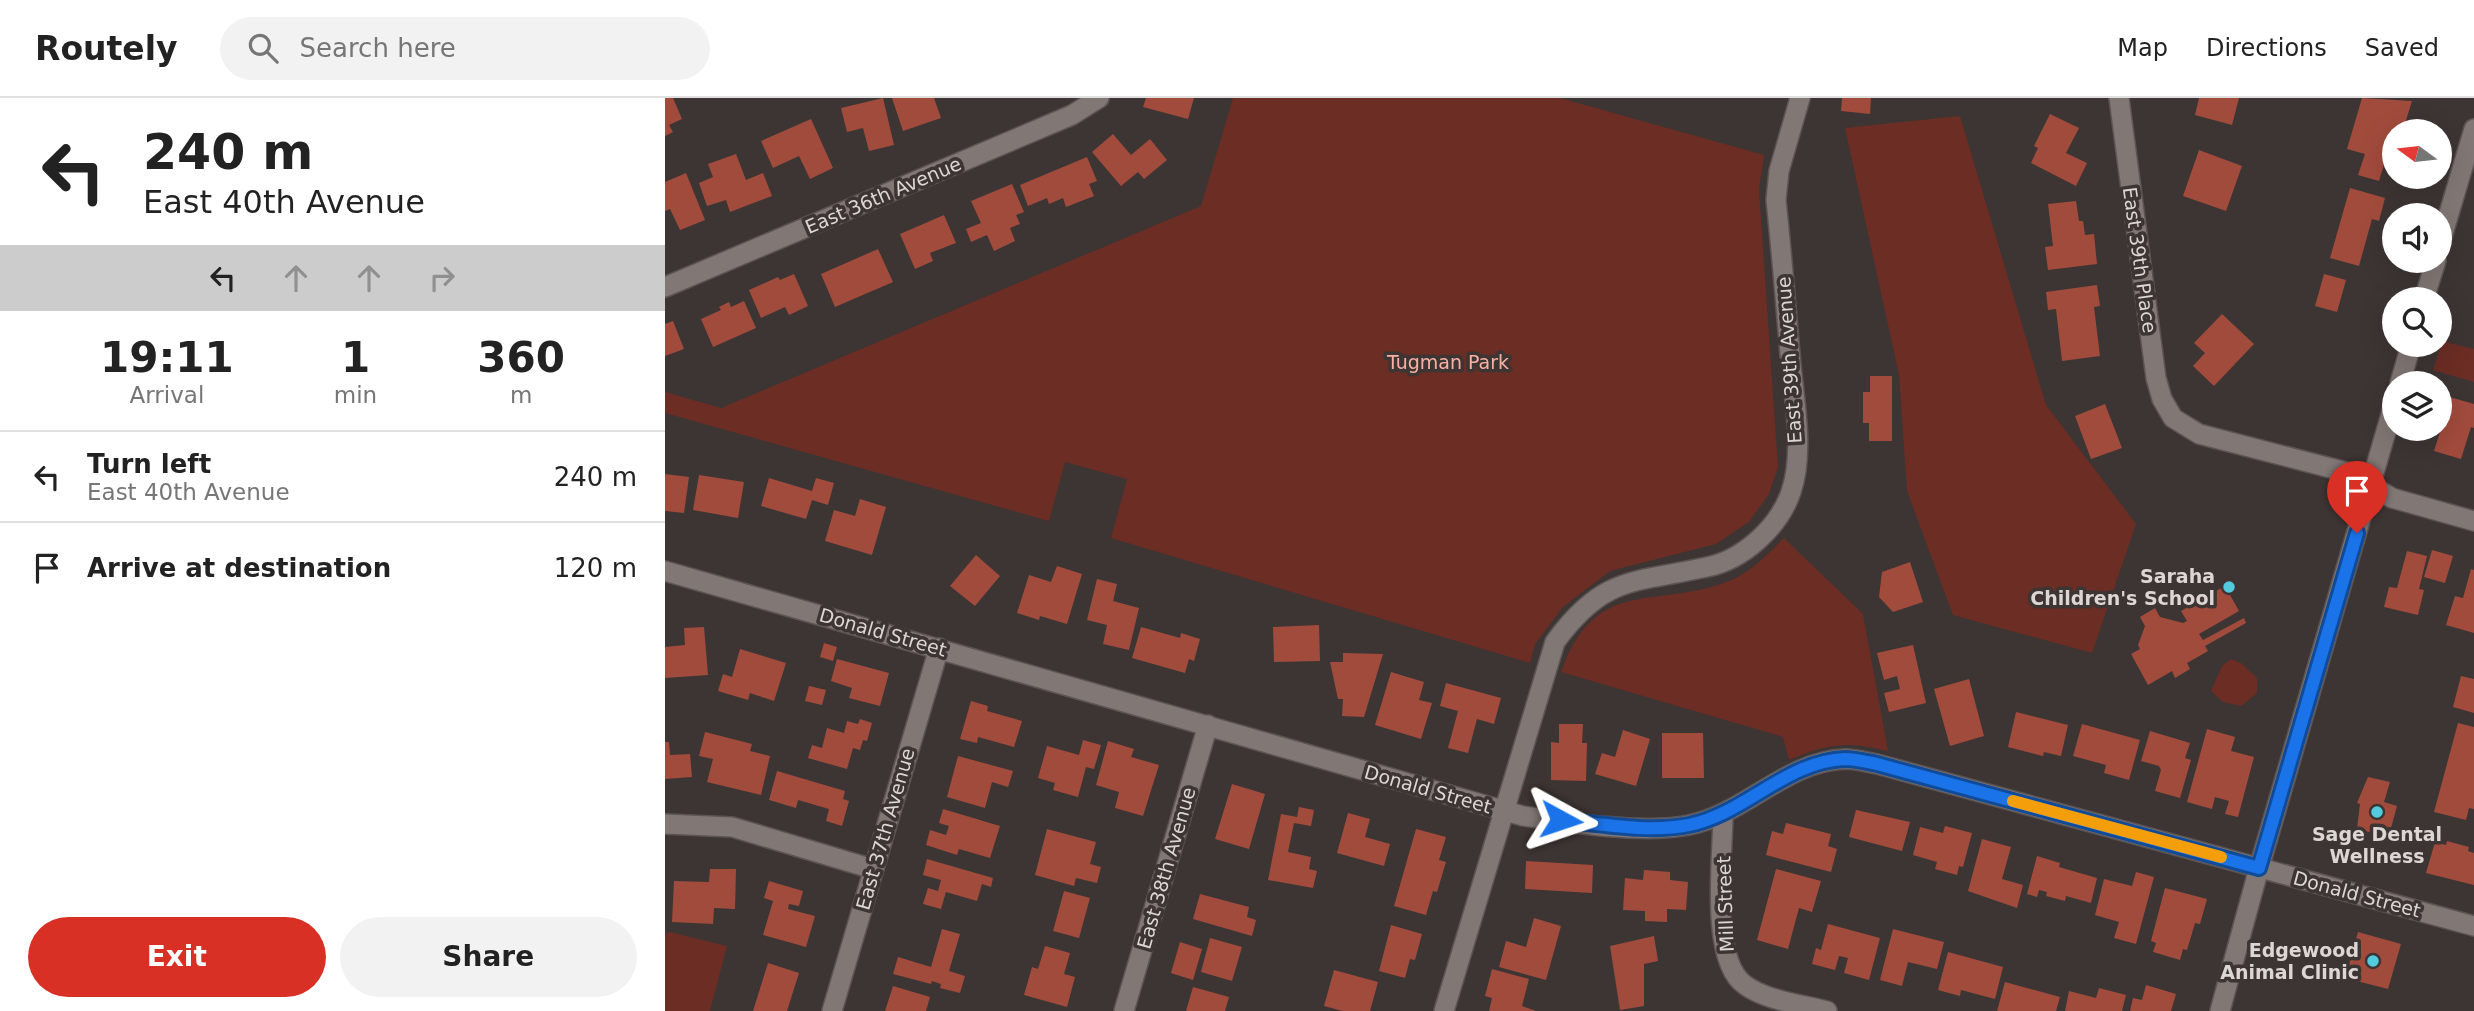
<!DOCTYPE html>
<style>
:root{--surface:#fff;--page:#f2f2f2;--text:#222;--muted:#767676;--line:#e0e0e0;--accent:#d93025}
body{margin:0;font-family:"DejaVu Sans",sans-serif;background:var(--page);color:var(--text);height:100vh;display:flex;flex-direction:column;font-size:26px;white-space:nowrap}
*{box-sizing:border-box;margin:0}
p{font-size:23px;color:var(--muted)}
.icon{flex:none;width:38px;height:38px;fill:none;stroke:currentColor;stroke-width:2;stroke-linecap:round;stroke-linejoin:round}
.map{position:relative;flex:1;overflow:hidden}
.details{display:flex;flex-direction:column;background:var(--surface);width:665px}
.details>*{flex:none}
.banner{background:#fff;color:var(--text);overflow:hidden}
.needle{width:46px;rotate:285deg}
.buttons{position:absolute;left:1717px;top:21px;display:grid;gap:14px}
.buttons a{display:grid;place-items:center;width:70px;height:70px;border-radius:50%;background:var(--surface);box-shadow:0 7px 28px #0002;font-size:35px}
.pin{position:absolute;display:grid;place-items:center;width:60px;height:60px;color:#fff;margin:-72px -30px;border-radius:50% 50% 50% 0;rotate:-45deg;box-shadow:0 0 7px #0007}
.pin .icon{rotate:45deg}
.me{position:absolute;width:77px;margin:-38px;rotate:95deg;stroke-linejoin:round;filter:drop-shadow(0 0 5px #0008)}
.turn{display:flex;align-items:center;gap:24px;height:147px;padding:0 28px;font-size:32px}
.turn .icon{width:91px;height:91px;stroke-width:2.5}
.turn b{display:block;font-size:49px;line-height:60px}
.lanes{display:flex;align-items:center;height:66px;padding:0 28px;background:#0003;justify-content:center;gap:35px;direction:ltr}
.lanes .off{opacity:.35}
.eta{display:flex;justify-content:space-evenly;align-items:center;height:119px;text-align:center}
.eta b{font-size:42px;font-weight:700;line-height:49px}
.cta{display:flex;gap:14px;margin-top:auto;padding:14px 28px}
.cta a{flex:1;height:80px;border-radius:42px;background:var(--accent);color:#fff;font-size:28px;font-weight:700;line-height:80px;text-align:center}
.cta a+a{background:var(--page);color:var(--text)}
ul{padding:0;list-style:none}
li{display:flex;align-items:center;gap:21px;height:91px;padding:0 28px;border-top:2px solid var(--line)}
li div{flex:1}
li b{display:block;font-size:26px}
li em{font-style:normal}
header{display:flex;align-items:center;gap:42px;box-sizing:border-box;height:98px;padding:0 35px;background:var(--surface);border-bottom:2px solid var(--line)}
header strong{font-size:33px}
nav{display:flex;gap:38px;margin-inline-start:auto;font-size:24px}
.search{width:490px;height:63px;background:var(--page);display:flex;align-items:center;gap:18px;box-sizing:border-box;padding:0 24px;border-radius:38px;color:var(--muted);font-size:26px}
main{display:flex;flex:1;min-height:0}
.map>svg:first-child{display:block}
.green{fill:#6b2d24}
.building{fill:#a14b3d}
.lines{fill:none;stroke-linecap:round;stroke-linejoin:round}
.minor-casing{stroke:#5b5453;stroke-width:22}
.minor{stroke:#817775;stroke-width:19}
.route-casing{stroke:#114b97;stroke-width:18}
.route{stroke:#1a73e8;stroke-width:12}
.slow{stroke:#f59e0b;stroke-width:12}
.poi-dot{fill:#54cade;stroke:#3d3533;stroke-width:2.5}
.labels{text-anchor:middle;dominant-baseline:central;stroke-width:7;stroke-linejoin:round;paint-order:stroke}
.street-label{font-size:19px;fill:#dcd6d5;stroke:#3d3533}
.park-label{font-size:19px;fill:#f9b0a2;stroke:#3d3533}
.poi-label{font-size:19px;font-weight:bold;fill:#dcd6d5;stroke:#3d3533;text-anchor:end}
</style>
<header>
<strong>Routely</strong>
<div class="search"><svg class="icon" aria-label="search" viewBox="0 0 24 24"><circle cx="10" cy="10" r="6"/><path d="M15 15l6 6"/></svg>Search here</div>
<nav><a>Map</a><a>Directions</a><a>Saved</a></nav>
</header>
<main>
<section class="details">
<div class="banner">
<div class="turn"><svg class="icon" aria-label="left" viewBox="0 0 24 24"><path d="M17 20v-9H6M10 6l-5 5 5 5"/></svg><div><b>240 m</b>East 40th Avenue</div></div>
<div class="lanes"><svg class="icon" aria-label="left" viewBox="0 0 24 24"><path d="M17 20v-9H6M10 6l-5 5 5 5"/></svg><svg class="icon off" aria-label="ahead" viewBox="0 0 24 24"><path d="M12 20V5M6 11l6-6 6 6"/></svg><svg class="icon off" aria-label="ahead" viewBox="0 0 24 24"><path d="M12 20V5M6 11l6-6 6 6"/></svg><svg class="icon off" aria-label="right" viewBox="0 0 24 24"><path d="M7 20v-9h11M14 6l5 5-5 5"/></svg></div>
</div>
<div class="eta">
<div><b>19:11</b><p>Arrival</p></div>
<div><b>1</b><p>min</p></div>
<div><b>360</b><p>m</p></div>
</div>
<ul>
<li><svg class="icon" aria-label="left" viewBox="0 0 24 24"><path d="M17 20v-9H6M10 6l-5 5 5 5"/></svg><div><b>Turn left</b><p>East 40th Avenue</p></div><em>240 m</em></li>
<li><svg class="icon" aria-label="arrive" viewBox="0 0 24 24"><path d="M6 21V4h12l-3 4 3 4H6"/></svg><div><b>Arrive at destination</b></div><em>120 m</em></li>
</ul>
<div class="cta"><a>Exit</a><a>Share</a></div>
</section>
<div class="map">
<svg width="1809" height="913" viewBox="0 0 1809 913">
<rect width="100%" height="100%" fill="#3d3533"/>
<path class="green" d="M 568,0 L 895,0 L 1099,57 L 1094,92 L 1113,369 L 1104,396 L 1084,424 L 1051,446 L 945,473 L 898,509 L 870,546 L 865,565 L 446,440 L 462,381 L 400,364 L 384,423 L 0,315 L 0,294 L 56,310 L 536,108 Z
M 1295,18 L 1381,307 L 1471,426 L 1427,555 L 1288,517 L 1242,393 L 1234,277 L 1180,30 Z
M 1777,243 L 1809,251 L 1809,284 L 1768,272 Z
M 1119,440 L 1198,516 L 1223,653 C 1181,643 1165,645 1124,662 L 1118,639 L 896,574 C 931,477 989,512 1064,483 C 1086,474 1102,457 1119,440 Z
M 1566,561 L 1576,565 L 1592,580 L 1592,595 L 1576,608 L 1558,604 L 1546,593 L 1557,568 Z
M 5,834 L 62,848 L 45,913 L 0,913 L 0,836 Z"/>
<path class="building" d="M 0,0 L 8,0 L 17,21 L 4,27 L 8,34 L 0,38 Z
M 218,0 L 229,47 L 204,53 L 198,30 L 182,34 L 176,10 Z
M 227,0 L 269,0 L 276,20 L 238,33 Z
M 481,0 L 529,0 L 523,21 L 478,9 Z
M 1177,0 L 1206,0 L 1205,16 L 1176,13 Z
M 1534,0 L 1574,0 L 1567,27 L 1530,17 Z
M 1697,0 L 1747,3 L 1738,32 L 1730,30 L 1714,83 L 1693,77 L 1700,56 L 1682,51 Z
M 1385,16 L 1414,30 L 1401,55 L 1422,65 L 1411,88 L 1366,65 L 1373,50 L 1369,48 Z
M 146,21 L 168,70 L 145,81 L 134,58 L 108,70 L 96,43 Z
M 448,36 L 466,57 L 485,41 L 502,62 L 479,81 L 473,74 L 456,88 L 427,54 Z
M 1534,52 L 1577,68 L 1561,113 L 1518,98 Z
M 71,56 L 81,82 L 98,75 L 107,98 L 65,114 L 61,102 L 42,108 L 34,85 L 48,79 L 43,66 Z
M 422,59 L 432,83 L 424,86 L 429,98 L 401,109 L 398,100 L 384,106 L 382,100 L 363,108 L 355,87 Z
M 21,75 L 40,122 L 15,132 L 5,111 L 0,113 L 0,84 Z
M 347,86 L 359,114 L 351,117 L 355,126 L 345,130 L 350,143 L 329,153 L 322,137 L 306,144 L 301,131 L 316,125 L 306,103 Z
M 1685,90 L 1720,100 L 1714,123 L 1707,121 L 1694,168 L 1665,160 Z
M 1411,103 L 1414,123 L 1418,123 L 1420,137 L 1429,136 L 1432,166 L 1383,172 L 1380,149 L 1388,148 L 1383,106 Z
M 279,117 L 291,145 L 265,155 L 268,163 L 250,171 L 235,136 Z
M 213,151 L 228,184 L 170,209 L 156,176 Z
M 129,176 L 143,208 L 124,217 L 120,209 L 96,220 L 84,192 L 113,179 L 115,182 Z
M 1659,176 L 1681,182 L 1672,214 L 1650,208 Z
M 1432,187 L 1435,208 L 1429,209 L 1435,258 L 1397,263 L 1391,211 L 1383,212 L 1381,194 Z
M 79,203 L 91,230 L 48,249 L 36,221 L 56,212 L 54,209 L 64,204 L 66,209 Z
M 1557,216 L 1589,246 L 1549,288 L 1528,268 L 1540,255 L 1529,245 Z
M 8,223 L 19,251 L 0,258 L 0,226 Z
M 1205,278 L 1227,278 L 1227,343 L 1204,343 L 1204,325 L 1198,325 L 1198,294 L 1205,294 Z
M 1781,298 L 1809,306 L 1809,330 L 1806,329 L 1796,361 L 1769,353 L 1780,318 L 1776,316 Z
M 1440,306 L 1457,350 L 1426,361 L 1410,318 Z
M 0,376 L 24,379 L 19,415 L 0,413 Z
M 34,377 L 79,384 L 73,420 L 28,412 Z
M 104,380 L 147,393 L 151,380 L 169,385 L 163,407 L 147,402 L 141,421 L 96,408 Z
M 195,401 L 221,409 L 207,457 L 160,443 L 169,412 L 190,418 Z
M 1767,452 L 1788,458 L 1780,485 L 1759,479 Z
M 1742,453 L 1762,458 L 1754,491 L 1759,492 L 1753,517 L 1719,509 L 1724,489 L 1732,490 Z
M 311,457 L 335,478 L 310,508 L 285,488 Z
M 1245,464 L 1258,504 L 1228,514 L 1214,499 L 1217,474 Z
M 392,468 L 417,476 L 402,526 L 375,518 L 374,522 L 352,515 L 364,477 L 386,484 Z
M 1806,471 L 1809,472 L 1809,535 L 1781,527 L 1790,498 L 1798,500 Z
M 432,481 L 452,486 L 448,503 L 474,510 L 464,552 L 438,546 L 442,527 L 422,522 Z
M 1560,488 L 1574,513 L 1534,536 L 1538,542 L 1579,520 L 1581,525 L 1540,548 L 1543,553 L 1522,565 L 1525,571 L 1510,580 L 1507,573 L 1483,587 L 1466,556 L 1475,551 L 1473,547 L 1480,528 L 1475,519 L 1490,510 L 1495,519 L 1518,525 L 1522,523 L 1516,513 Z
M 654,527 L 655,563 L 609,564 L 608,529 Z
M 39,529 L 43,577 L 0,580 L 0,549 L 20,547 L 19,530 Z
M 476,529 L 515,540 L 516,535 L 535,541 L 529,563 L 524,561 L 520,575 L 467,560 Z
M 159,545 L 172,549 L 168,563 L 155,559 Z
M 1248,547 L 1261,605 L 1224,614 L 1219,595 L 1235,591 L 1232,578 L 1219,582 L 1212,555 Z
M 75,551 L 121,565 L 109,603 L 85,595 L 83,602 L 53,593 L 58,576 L 67,579 Z
M 678,555 L 718,556 L 699,619 L 677,618 L 678,601 L 673,601 L 665,564 L 678,564 Z
M 172,561 L 224,575 L 215,608 L 184,600 L 187,590 L 166,583 Z
M 726,574 L 759,584 L 754,602 L 767,605 L 756,641 L 710,627 Z
M 1796,578 L 1809,581 L 1809,615 L 1788,609 Z
M 1304,581 L 1319,638 L 1285,648 L 1269,591 Z
M 781,585 L 836,600 L 829,626 L 812,621 L 803,655 L 783,650 L 793,613 L 775,608 Z
M 144,588 L 161,592 L 157,607 L 140,603 Z
M 306,603 L 323,608 L 322,613 L 357,623 L 349,649 L 313,639 L 312,645 L 295,641 Z
M 1351,614 L 1403,627 L 1396,658 L 1379,654 L 1378,658 L 1343,649 Z
M 195,621 L 207,625 L 202,643 L 198,642 L 195,652 L 188,650 L 182,671 L 143,660 L 147,647 L 157,650 L 162,630 L 179,635 L 182,623 L 193,626 Z
M 1793,625 L 1809,629 L 1809,711 L 1804,710 L 1801,722 L 1769,714 Z
M 894,626 L 918,626 L 917,645 L 922,645 L 921,683 L 886,682 L 886,644 L 894,645 Z
M 1417,626 L 1475,642 L 1464,682 L 1439,675 L 1441,667 L 1408,658 Z
M 1542,631 L 1570,639 L 1566,653 L 1589,659 L 1573,719 L 1560,716 L 1564,703 L 1550,699 L 1547,711 L 1522,704 Z
M 958,632 L 985,641 L 971,688 L 930,676 L 937,655 L 950,659 Z
M 1485,633 L 1525,645 L 1520,660 L 1526,662 L 1515,700 L 1490,693 L 1496,672 L 1494,668 L 1476,663 Z
M 40,634 L 87,646 L 85,653 L 105,658 L 96,697 L 42,684 L 48,661 L 34,658 Z
M 997,635 L 1038,635 L 1039,680 L 997,680 Z
M 418,642 L 436,647 L 429,671 L 421,669 L 413,699 L 388,692 L 390,685 L 373,680 L 382,648 L 414,657 Z
M 443,643 L 469,651 L 466,659 L 494,667 L 478,718 L 450,710 L 454,694 L 431,687 Z
M 0,644 L 4,644 L 5,657 L 25,656 L 27,679 L 0,681 Z
M 293,658 L 348,673 L 343,689 L 327,684 L 320,710 L 282,699 Z
M 112,673 L 180,693 L 178,701 L 184,703 L 177,728 L 161,723 L 164,711 L 133,702 L 131,710 L 104,702 Z
M 1703,679 L 1725,684 L 1719,704 L 1732,708 L 1726,730 L 1723,729 L 1720,738 L 1692,731 L 1695,706 L 1692,705 Z
M 567,686 L 600,696 L 584,751 L 550,741 Z
M 634,709 L 649,712 L 646,728 L 629,725 L 623,754 L 646,759 L 644,771 L 652,773 L 648,790 L 603,782 L 616,716 L 632,719 Z
M 278,711 L 335,728 L 325,760 L 294,751 L 292,757 L 261,747 L 265,732 L 281,737 L 284,728 L 274,725 Z
M 1191,712 L 1245,724 L 1237,753 L 1184,739 Z
M 683,715 L 705,721 L 700,739 L 725,746 L 719,768 L 672,755 Z
M 1121,725 L 1166,736 L 1163,748 L 1172,751 L 1166,774 L 1101,757 L 1107,733 L 1118,736 Z
M 1280,728 L 1307,735 L 1298,769 L 1294,768 L 1292,777 L 1270,771 L 1272,764 L 1248,757 L 1255,729 L 1278,735 Z
M 382,731 L 431,744 L 425,766 L 436,769 L 432,785 L 411,780 L 409,788 L 370,777 Z
M 751,731 L 781,739 L 774,762 L 781,764 L 772,794 L 768,793 L 761,817 L 729,808 Z
M 1317,741 L 1346,749 L 1337,781 L 1358,787 L 1352,810 L 1303,793 Z
M 1782,743 L 1804,749 L 1803,753 L 1809,755 L 1809,787 L 1761,775 L 1770,744 L 1781,747 Z
M 1372,758 L 1395,765 L 1394,769 L 1432,780 L 1426,805 L 1401,798 L 1400,803 L 1381,798 L 1382,794 L 1374,792 L 1372,799 L 1362,796 Z
M 262,761 L 328,780 L 326,789 L 317,786 L 312,803 L 281,794 L 276,811 L 258,806 L 263,790 L 273,793 L 276,782 L 258,777 Z
M 861,763 L 928,767 L 927,795 L 860,791 Z
M 45,771 L 71,771 L 70,811 L 49,810 L 48,826 L 7,824 L 9,783 L 44,784 Z
M 1111,771 L 1156,783 L 1147,814 L 1134,810 L 1123,851 L 1092,842 Z
M 979,772 L 1005,774 L 1005,782 L 1023,784 L 1021,812 L 1002,811 L 1002,824 L 980,823 L 980,813 L 958,812 L 960,780 L 978,782 Z
M 1471,774 L 1489,779 L 1471,846 L 1449,840 L 1454,824 L 1430,817 L 1439,781 L 1467,788 Z
M 104,783 L 138,793 L 134,808 L 124,806 L 123,811 L 150,818 L 141,849 L 98,837 L 108,803 L 99,800 Z
M 1500,790 L 1542,801 L 1535,826 L 1530,825 L 1522,852 L 1518,851 L 1515,862 L 1488,854 L 1491,845 L 1486,843 Z
M 399,793 L 425,800 L 414,840 L 388,833 Z
M 535,796 L 584,809 L 582,819 L 591,822 L 587,838 L 528,821 Z
M 869,820 L 896,828 L 881,882 L 834,869 L 841,843 L 861,849 Z
M 1163,826 L 1215,840 L 1204,882 L 1179,875 L 1183,860 L 1174,858 L 1170,872 L 1147,866 L 1151,850 L 1156,852 Z
M 726,827 L 757,836 L 750,862 L 745,861 L 740,880 L 714,873 Z
M 277,831 L 295,836 L 284,873 L 300,878 L 295,895 L 275,890 L 276,886 L 267,883 L 266,886 L 228,876 L 233,859 L 266,869 Z
M 1228,831 L 1279,844 L 1272,871 L 1243,864 L 1237,888 L 1215,882 Z
M 1693,834 L 1736,846 L 1723,891 L 1680,880 Z
M 989,838 L 993,863 L 979,866 L 979,908 L 955,912 L 945,848 Z
M 545,840 L 577,849 L 567,883 L 536,874 Z
M 515,844 L 537,851 L 528,882 L 506,875 Z
M 380,848 L 405,855 L 399,876 L 410,879 L 402,909 L 359,897 L 367,869 L 373,871 Z
M 1283,854 L 1338,869 L 1330,901 L 1296,892 L 1295,898 L 1273,892 Z
M 103,865 L 134,875 L 122,913 L 88,913 Z
M 827,871 L 864,881 L 857,908 L 871,913 L 824,913 L 827,900 L 820,898 Z
M 669,872 L 713,884 L 705,913 L 678,913 L 659,908 Z
M 1340,884 L 1395,899 L 1391,913 L 1332,913 Z
M 1481,887 L 1511,896 L 1506,913 L 1465,913 L 1468,900 L 1477,902 Z
M 228,888 L 265,899 L 261,913 L 220,913 Z
M 528,889 L 564,899 L 560,913 L 521,913 Z
M 1434,890 L 1461,897 L 1457,913 L 1400,913 L 1404,893 L 1431,900 Z"/>
<g class="lines">
<defs>
<path id="minor" d="M 1454,0 L 1491,280 L 1497,301 L 1508,320 L 1534,336 L 1685,375 L 1727,400 L 1809,423
M 1774,149 L 1809,31
M 0,189 L 407,17 L 434,0
M 1759,201 L 1771,163
M 1735,285 L 1746,247
M 0,473 L 858,718 C 904,725 980,736 1024,727 C 1080,716 1121,663 1180,661 C 1191,661 1202,664 1212,666 L 1809,828
M 1058,716 C 1058,757 1044,862 1080,887 C 1102,903 1136,906 1162,913
M 0,726 L 67,729 L 208,771
M 167,913 L 274,550
M 459,913 L 543,627
M 779,913 L 890,544 C 939,477 969,485 1042,469 C 1078,462 1114,429 1126,394 C 1139,356 1130,306 1126,267 C 1121,212 1117,157 1111,102 L 1114,73 L 1135,0
M 1555,913 L 1594,770 L 1729,306"/>
</defs>
<use href="#minor" class="minor-casing"/>
<use href="#minor" class="minor"/>
</g>
<g class="lines">
<defs>
<path id="route" d="M 896,722 C 937,726 983,735 1024,727 C 1080,716 1121,663 1180,661 C 1191,661 1202,664 1212,666 L 1594,770 L 1692,435"/>
</defs>
<use href="#route" class="route-casing"/>
<use href="#route" class="route"/>
<path class="slow" d="M 1348,703 L 1556,759"/>
</g>
<g class="poi-dot">
<circle cx="1564" cy="489" r="7"/>
<circle cx="1712" cy="714" r="7"/>
<circle cx="1708" cy="863" r="7"/>
</g>
<g class="labels">
<g class="street-label">
<text transform="translate(218 97) rotate(-23)">East 36th Avenue</text>
<text transform="translate(1475 162) rotate(82)">East 39th Place</text>
<text transform="translate(1124 262) rotate(-94)">East 39th Avenue</text>
<text transform="translate(218 534) rotate(16)">Donald Street</text>
<text transform="translate(763 691) rotate(16)">Donald Street</text>
<text transform="translate(220 731) rotate(-74)">East 37th Avenue</text>
<text transform="translate(501 770) rotate(-74)">East 38th Avenue</text>
<text transform="translate(1692 796) rotate(15)">Donald Street</text>
<text transform="translate(1060 806) rotate(-92)">Mill Street</text>
</g>
<g class="park-label">
<text x="783" y="264">Tugman Park</text>
</g>
<g class="poi-label">
<text x="1550" y="478">Saraha<tspan x="1550" dy="22">Children's School</tspan></text>
<text x="1712" y="736" text-anchor="middle">Sage Dental<tspan x="1712" dy="22">Wellness</tspan></text>
<text x="1694" y="852">Edgewood<tspan x="1694" dy="22">Animal Clinic</tspan></text>
</g>
</g>
</svg>
<div class="buttons">
<a><svg class="needle" viewBox="-14 -14 28 28"><path d="M0-13l5 13h-10z" fill="#e53935"/><path d="M0 13l5-13h-10z" fill="#767676"/></svg></a>
<a><svg class="icon" aria-label="sound" viewBox="0 0 24 24"><path d="M4 9h4l5-4v14l-5-4H4zM17 9q2 3 0 6"/></svg></a>
<a><svg class="icon" aria-label="search" viewBox="0 0 24 24"><circle cx="10" cy="10" r="6"/><path d="M15 15l6 6"/></svg></a>
<a><svg class="icon" aria-label="layers" viewBox="0 0 24 24"><path d="M12 4l9 5-9 5-9-5zM3 14l9 5 9-5"/></svg></a>
</div>
<div class="pin" style="left:1692px;top:435px;background:#d93025"><svg class="icon" aria-label="arrive" viewBox="0 0 24 24"><path d="M6 21V4h12l-3 4 3 4H6"/></svg></div>
<svg class="me" style="left:896px;top:722px" viewBox="-20 -20 40 40"><path d="M0-17L14 15 0 8-14 15z" fill="#1a73e8" stroke="#fff" stroke-width="4"/></svg>
</div>
</main>
